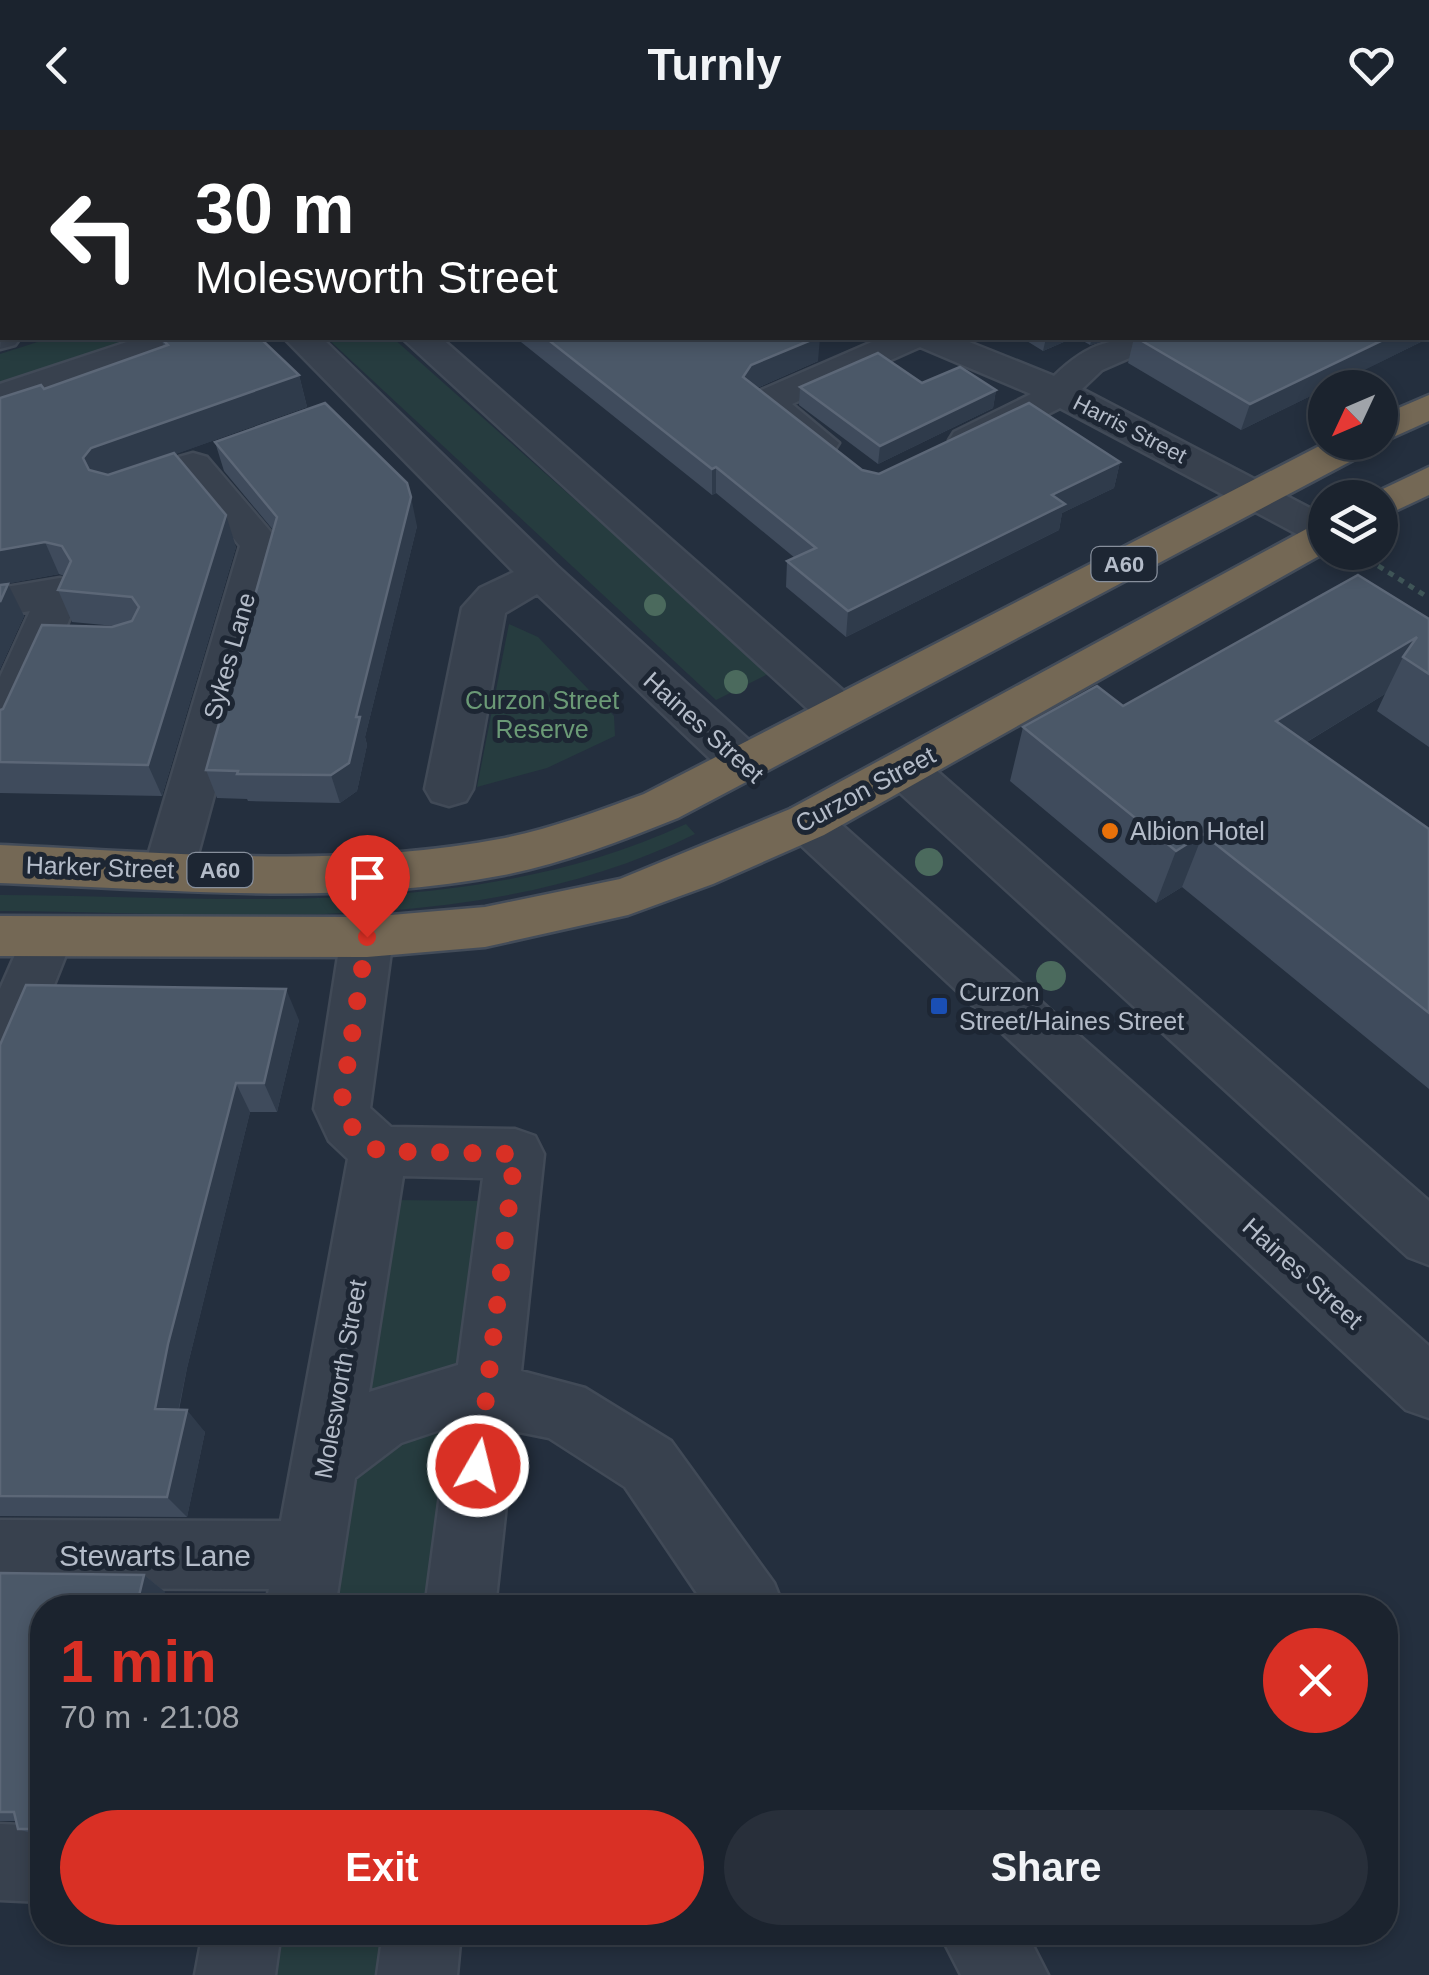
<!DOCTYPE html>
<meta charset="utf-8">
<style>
:root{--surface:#1b232e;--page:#282f3a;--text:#f1f3f6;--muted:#a0a4aa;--line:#39404a;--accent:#d93025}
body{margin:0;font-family:Arial,sans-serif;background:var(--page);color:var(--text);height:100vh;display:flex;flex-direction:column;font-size:38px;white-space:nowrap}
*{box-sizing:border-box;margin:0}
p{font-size:32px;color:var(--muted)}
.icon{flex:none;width:55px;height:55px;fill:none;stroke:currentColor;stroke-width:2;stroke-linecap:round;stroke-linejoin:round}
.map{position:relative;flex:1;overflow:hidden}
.panel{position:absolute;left:30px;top:1465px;width:1368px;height:350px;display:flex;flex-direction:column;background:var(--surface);border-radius:40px;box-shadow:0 5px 15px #0003,0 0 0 2px var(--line)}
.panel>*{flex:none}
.guide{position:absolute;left:0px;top:0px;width:1430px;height:210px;box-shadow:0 5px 15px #0003,0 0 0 2px var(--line);background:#202124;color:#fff;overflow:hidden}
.needle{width:65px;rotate:226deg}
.fabs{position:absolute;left:1308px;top:240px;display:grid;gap:20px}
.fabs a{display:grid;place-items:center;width:90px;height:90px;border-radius:50%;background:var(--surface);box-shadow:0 5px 15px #0003,0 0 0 2px var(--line);font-size:50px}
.pin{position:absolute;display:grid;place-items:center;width:85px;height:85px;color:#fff;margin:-102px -42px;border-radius:50% 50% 50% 0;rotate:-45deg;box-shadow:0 0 10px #0007}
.pin .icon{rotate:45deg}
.me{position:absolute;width:110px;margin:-55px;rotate:8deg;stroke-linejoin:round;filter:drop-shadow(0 0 8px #0008)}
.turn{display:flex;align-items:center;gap:35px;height:210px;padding:0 30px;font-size:45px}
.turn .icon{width:130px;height:130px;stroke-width:2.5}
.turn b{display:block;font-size:70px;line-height:85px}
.round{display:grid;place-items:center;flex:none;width:105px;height:105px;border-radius:52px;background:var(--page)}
.summary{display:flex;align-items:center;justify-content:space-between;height:170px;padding:0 30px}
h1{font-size:60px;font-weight:600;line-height:75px;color:var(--accent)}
.button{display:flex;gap:20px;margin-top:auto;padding:20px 30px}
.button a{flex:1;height:115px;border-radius:60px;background:var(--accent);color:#fff;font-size:40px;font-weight:600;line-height:115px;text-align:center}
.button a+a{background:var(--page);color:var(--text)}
header{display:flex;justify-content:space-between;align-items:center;height:130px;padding:0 30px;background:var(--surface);font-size:45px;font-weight:600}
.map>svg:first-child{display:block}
.green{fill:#263c3f}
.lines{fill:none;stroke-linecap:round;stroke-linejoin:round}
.minor-casing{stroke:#414a57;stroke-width:5}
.highway-casing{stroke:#434c59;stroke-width:5}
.path-far1{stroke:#3f5557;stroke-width:4;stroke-dasharray:5 5;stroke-linecap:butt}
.path{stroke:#3f5557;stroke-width:5;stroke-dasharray:6 6;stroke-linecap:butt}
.minor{fill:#38414e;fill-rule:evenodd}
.highway{fill:#746855;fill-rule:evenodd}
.tree{fill:#4b6a5d}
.wall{fill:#3f4b5c}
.shaded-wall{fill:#2f3b4b}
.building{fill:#4b5868;stroke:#5c6777;stroke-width:2.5}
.route{stroke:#d93025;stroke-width:18;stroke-dasharray:0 32.4}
.food-dot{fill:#e8710a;stroke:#1d2633;stroke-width:4}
.transit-dot{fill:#1a4fb4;stroke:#1d2633;stroke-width:4}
.labels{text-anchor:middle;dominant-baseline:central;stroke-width:10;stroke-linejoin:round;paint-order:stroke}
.far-street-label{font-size:22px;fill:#b4bcc9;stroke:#1d2633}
.shield{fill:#1d2633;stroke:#878f9c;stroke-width:2.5}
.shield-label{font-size:22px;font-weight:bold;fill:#b4bcc9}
.street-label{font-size:25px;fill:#b4bcc9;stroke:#1d2633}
.park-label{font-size:25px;fill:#6b9a76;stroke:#1d2633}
.poi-label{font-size:25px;fill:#b4bcc9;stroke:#1d2633;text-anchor:start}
.near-street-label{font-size:30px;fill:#b4bcc9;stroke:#1d2633}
</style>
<header><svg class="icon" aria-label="back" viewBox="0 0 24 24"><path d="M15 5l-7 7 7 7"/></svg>Turnly<svg class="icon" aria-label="heart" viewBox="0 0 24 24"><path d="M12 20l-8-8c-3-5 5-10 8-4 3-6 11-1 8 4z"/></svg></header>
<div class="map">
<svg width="1429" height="1845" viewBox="0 0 1429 1845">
<rect width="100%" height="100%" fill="#242f3e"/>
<path class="green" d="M 50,208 L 137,208 L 0,253 L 0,224 Z
M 327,208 L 393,208 L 770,543 L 716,570 Z
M 509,494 L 538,507 L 614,586 L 615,606 L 547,638 L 477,657 Z
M 686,694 L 695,704 C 481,810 232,782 0,781 L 0,765 C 230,766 471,793 686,694 Z
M 394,1070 L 480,1071 L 429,1477 L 327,1478 Z
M 274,1803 L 388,1803 L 383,1845 L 267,1845 Z"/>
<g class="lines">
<defs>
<path id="minor" d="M 2,196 L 2,208 L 20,208 L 15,215 L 0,219 Z
M 139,208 L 191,208 L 186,216 L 0,277 L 0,254 Z
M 284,208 L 322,208 L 557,436 L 761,621 L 768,633 L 761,645 L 744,650 L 727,645 L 537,464 L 505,483 L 473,659 L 466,671 L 449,676 L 432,671 L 425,659 L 462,478 L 480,458 L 514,442 Z
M 402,208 L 441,208 L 855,571 L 862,582 L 855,593 L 839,598 L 823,593 Z
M 881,208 L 959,208 L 1054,246 C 1090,211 1112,208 1162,208 L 1157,216 L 1102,240 L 1082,259 L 1325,386 L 1325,415 L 1310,411 L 1060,278 L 982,318 L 968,322 L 954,318 L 949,310 L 954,302 L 1031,264 L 920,217 L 792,274 L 839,313 L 834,321 C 805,328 763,296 746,272 L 752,264 Z
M 193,323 L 207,327 L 282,415 L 194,739 L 187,752 L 169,758 L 151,752 L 144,739 L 240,416 L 173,335 L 179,327 Z
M 60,448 L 75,452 L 81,462 L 23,598 L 16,609 L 0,614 L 0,547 L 30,481 L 0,486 L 0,458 Z
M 904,622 L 921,627 L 1429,1071 L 1429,1135 L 1408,1127 L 887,651 L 880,639 L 887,627 Z
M 807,674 L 824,679 L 1429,1216 L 1429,1288 L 1406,1280 L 790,705 L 783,692 L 790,679 Z
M 47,787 L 65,793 L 73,807 L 19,943 L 0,950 L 0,859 L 29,793 Z
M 367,787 L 385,793 L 393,807 L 370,978 L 391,997 L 515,999 L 535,1006 L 544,1024 L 521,1241 L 585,1258 L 671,1311 L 774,1453 L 784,1478 L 707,1478 L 625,1357 L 549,1308 L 514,1301 L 495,1478 L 425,1478 L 449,1297 L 401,1313 L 355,1348 L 335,1478 L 265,1478 L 269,1459 L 0,1458 L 0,1390 L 281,1391 L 348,1029 L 329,1011 L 314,979 L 341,807 L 349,793 ZM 403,1046 L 483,1048 L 458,1235 L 369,1262 Z
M 0,1694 L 42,1696 L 42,1772 L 0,1770 Z
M 203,1802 L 281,1802 L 275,1845 L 195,1845 Z
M 383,1802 L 461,1802 L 457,1845 L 377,1845 Z
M 939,1802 L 1026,1802 L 1048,1845 L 961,1845 Z"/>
<path id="highway" d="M 1429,265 L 1429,291 L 1380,313 L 1380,286 Z
M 1327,312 L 1377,312 L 1372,320 L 678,688 C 621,711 564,733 504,745 C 339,777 167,759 0,753 L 0,715 C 167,722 340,740 505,708 C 553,698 598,681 644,664 Z
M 1429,337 L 1429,365 L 1380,388 L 1380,368 L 1366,367 Z
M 1325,393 L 1326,422 L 824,705 L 713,754 L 628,785 L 485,817 L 367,827 L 0,826 L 0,786 L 367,787 L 485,777 L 620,749 L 790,679 L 1310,397 Z"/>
</defs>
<use href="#minor" class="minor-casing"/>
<use href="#highway" class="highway-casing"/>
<path class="path-far1" d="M 616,2 L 623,0"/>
<path class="path" d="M 1358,423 L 1429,468"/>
<use href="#minor" class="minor"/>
<use href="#highway" class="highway"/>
</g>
<g class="tree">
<circle cx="655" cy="475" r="11"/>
<circle cx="736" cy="552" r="12"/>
<circle cx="929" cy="732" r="14"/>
<circle cx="1051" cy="846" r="15"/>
</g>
<path class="wall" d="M 0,0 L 320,0 L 319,2 L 2,2 L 2,52 L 0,56 Z
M 1318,0 L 1429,0 L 1429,53 L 1428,52 L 1428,2 L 1323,2 Z
M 1429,68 L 1429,208 L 1241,300 L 1128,233 L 1134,208 L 1428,208 Z
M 161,208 L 299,245 L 307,277 L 175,324 L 236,417 L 162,666 L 0,663 L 0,580 L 115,496 L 72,492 L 58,460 L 64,446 L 59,444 L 4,454 L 24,486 L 0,539 L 0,268 L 44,259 L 164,217 Z
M 516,208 L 782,208 L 818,231 L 757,258 L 862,340 L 879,344 L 1120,332 L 1114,358 L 1062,383 L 1059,400 L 846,507 L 786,457 L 787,431 L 795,428 L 716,363 L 712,365 Z
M 1022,208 L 1073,208 L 1043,221 Z
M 1078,208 L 1114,208 L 1090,215 Z
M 922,253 L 996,260 L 993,278 L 878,334 L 799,275 L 800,257 Z
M 215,312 L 417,396 L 365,607 L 367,615 L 357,661 L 340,673 L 248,671 L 247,669 L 217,668 L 206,640 L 274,401 L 224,341 Z
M 1429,489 L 1429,617 L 1377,581 L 1385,564 L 1307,612 L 1429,699 L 1429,959 L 1182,757 L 1156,773 L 1010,651 L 1023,597 L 1123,576 Z
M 299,890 L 277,982 L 250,982 L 187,1238 L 179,1280 L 205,1302 L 187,1387 L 0,1386 L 0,915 Z
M 0,1443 L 144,1445 L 165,1462 L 42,1478 L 42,1707 L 18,1699 L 16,1691 L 0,1691 Z"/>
<path class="shaded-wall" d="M 0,0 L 32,0 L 33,2 L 2,2 L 2,52 L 0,56 Z
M 223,0 L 249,0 L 249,2 L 222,2 Z
M 1236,0 L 1279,0 L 1278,2 L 1230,2 Z
M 1429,187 L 1429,208 L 1328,258 L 1325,258 L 1325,259 L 1241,300 L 1250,274 L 1387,208 L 1428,208 L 1428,188 Z
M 816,208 L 820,208 L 818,231 L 750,261 L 743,247 L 751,235 Z
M 1046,208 L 1073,208 L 1043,221 Z
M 1092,208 L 1114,208 L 1090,215 Z
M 299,245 L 307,277 L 104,350 L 96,360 L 83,328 L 91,318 Z
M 996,260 L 993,278 L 878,334 L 880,316 Z
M 1120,332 L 1114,358 L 1062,383 L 1059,400 L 846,507 L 848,481 L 1052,365 Z
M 716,337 L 716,363 L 712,365 L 712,339 Z
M 411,367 L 417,396 L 365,607 L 367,615 L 357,661 L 340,673 L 331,645 L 356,587 Z
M 226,385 L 236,417 L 162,666 L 148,635 Z
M 45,412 L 59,444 L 0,455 L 0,420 Z
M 8,454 L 24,486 L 0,539 L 0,472 Z
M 1417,507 L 1403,527 L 1385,564 L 1254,644 L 1276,591 Z
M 1203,704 L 1182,757 L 1156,773 L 1176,721 Z
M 286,859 L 299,890 L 277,982 L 264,953 Z
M 236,953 L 250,982 L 187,1238 L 174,1301 L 155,1279 L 168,1214 Z
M 187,1280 L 205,1302 L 187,1387 L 167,1367 Z
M 144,1445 L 165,1462 L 161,1478 L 136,1478 Z"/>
<path class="building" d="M 86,0 L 223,0 L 222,2 L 90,2 Z
M 792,0 L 1236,0 L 1230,2 L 784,2 Z
M 1379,0 L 1429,0 L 1429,23 L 1428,22 L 1428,2 L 1385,2 Z
M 1428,68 L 1429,68 L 1429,187 L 1428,188 Z
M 161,208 L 260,208 L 299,245 L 91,318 L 83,328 L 89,340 L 108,345 L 174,323 L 226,385 L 148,635 L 0,632 L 0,580 L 3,579 L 42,495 L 112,497 L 132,491 L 139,477 L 132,467 L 58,460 L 71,431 L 62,416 L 45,412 L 0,420 L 0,268 L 41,255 L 44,259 L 168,215 Z
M 546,208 L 782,208 L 784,209 L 816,208 L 751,235 L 743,247 L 862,340 L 879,344 L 1029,273 L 1120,332 L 1052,365 L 1065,374 L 848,481 L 787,431 L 816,418 L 716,337 L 712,339 Z
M 1137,208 L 1387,208 L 1250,274 Z
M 878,223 L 922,253 L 960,237 L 996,260 L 880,316 L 800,257 Z
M 325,273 L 407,353 L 411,367 L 356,587 L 360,587 L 349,633 L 331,645 L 237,644 L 238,641 L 206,640 L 277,387 L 215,312 Z
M 1358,445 L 1429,489 L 1429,544 L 1403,527 L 1417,507 L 1276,591 L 1429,699 L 1429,883 L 1203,704 L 1176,721 L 1023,597 L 1097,556 L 1123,576 Z
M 8,454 L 0,472 L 0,455 Z
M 26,855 L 286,859 L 264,953 L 236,953 L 168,1214 L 155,1279 L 187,1280 L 167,1367 L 0,1366 L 0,915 Z
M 0,1443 L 144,1445 L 136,1478 L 42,1478 L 42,1699 L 18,1699 L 14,1682 L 0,1682 Z"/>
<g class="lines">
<path class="route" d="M 367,807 L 342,970 L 349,994 L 378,1021 L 515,1024 L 478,1336"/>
</g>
<circle class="food-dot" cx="1110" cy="701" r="10"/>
<rect class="transit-dot" x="929" y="866" width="20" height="20" rx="5"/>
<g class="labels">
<g class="far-street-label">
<text transform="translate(1130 299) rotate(27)">Harris Street</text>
</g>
<g class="shield">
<rect x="1091.5" y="417" width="65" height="34" rx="8"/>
<rect x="187.5" y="723" width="65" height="34" rx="8"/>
</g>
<g class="shield-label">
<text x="1124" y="434">A60</text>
<text x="220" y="740">A60</text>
</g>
<g class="street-label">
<text transform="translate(229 526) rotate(-74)">Sykes Lane</text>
<text transform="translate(704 597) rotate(42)">Haines Street</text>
<text transform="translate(865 659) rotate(-28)">Curzon Street</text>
<text transform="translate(100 737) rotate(2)">Harker Street</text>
<text transform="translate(1303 1143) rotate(42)">Haines Street</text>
<text transform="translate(340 1249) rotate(-80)">Molesworth Street</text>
</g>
<g class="park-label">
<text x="542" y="570">Curzon Street<tspan x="542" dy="29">Reserve</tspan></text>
</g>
<g class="poi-label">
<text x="1130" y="701">Albion Hotel</text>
<text x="959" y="862">Curzon<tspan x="959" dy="29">Street/Haines Street</tspan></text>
</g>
<g class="near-street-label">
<text x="155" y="1425">Stewarts Lane</text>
</g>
</g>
</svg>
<div class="fabs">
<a><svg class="needle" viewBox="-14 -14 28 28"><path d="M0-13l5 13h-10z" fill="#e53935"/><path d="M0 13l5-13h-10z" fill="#a0a4aa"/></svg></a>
<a><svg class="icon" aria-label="layers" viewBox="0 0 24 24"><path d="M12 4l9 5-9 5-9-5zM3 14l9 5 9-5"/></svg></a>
</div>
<div class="pin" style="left:367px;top:807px;background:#d93025"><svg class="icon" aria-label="arrive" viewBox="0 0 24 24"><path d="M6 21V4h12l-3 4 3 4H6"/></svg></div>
<svg class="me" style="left:478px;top:1336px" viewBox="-20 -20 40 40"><circle r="17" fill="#d93025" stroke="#fff" stroke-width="3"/><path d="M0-11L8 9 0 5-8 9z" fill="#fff"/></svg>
<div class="guide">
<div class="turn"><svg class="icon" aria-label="left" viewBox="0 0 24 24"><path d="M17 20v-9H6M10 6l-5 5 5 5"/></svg><div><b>30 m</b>Molesworth Street</div></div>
</div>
<section class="panel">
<div class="summary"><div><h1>1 min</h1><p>70 m · 21:08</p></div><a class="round" style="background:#d93025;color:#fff"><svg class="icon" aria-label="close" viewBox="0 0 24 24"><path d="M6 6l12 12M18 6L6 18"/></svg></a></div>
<div class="button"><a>Exit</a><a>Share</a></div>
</section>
</div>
